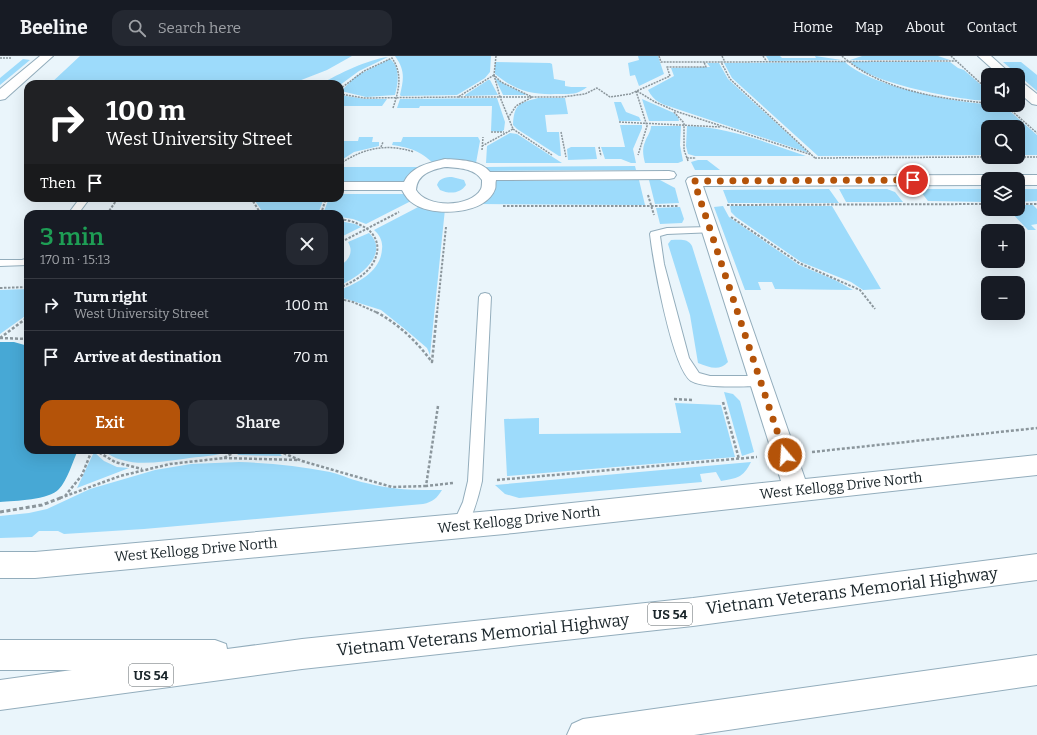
<!DOCTYPE html>
<meta charset="utf-8">
<style>
:root{--surface:#171b24;--page:#242831;--text:#f1f3f6;--muted:#9ea1a6;--line:#363941;--accent:#b45309}
body{margin:0;font-family:Bitter,serif;background:var(--page);color:var(--text);height:100vh;display:flex;flex-direction:column;font-size:15px;white-space:nowrap}
*{box-sizing:border-box;margin:0}
p{font-size:13px;color:var(--muted)}
.icon{flex:none;width:22px;height:22px;fill:none;stroke:currentColor;stroke-width:2;stroke-linecap:round;stroke-linejoin:round}
.map{position:relative;flex:1;overflow:hidden}
.side{position:absolute;left:24px;top:154px;width:320px;height:244px;display:flex;flex-direction:column;background:var(--surface);border-radius:12px;box-shadow:0 4px 16px #0002}
.side>*{flex:none}
.guide{position:absolute;left:24px;top:24px;width:320px;height:122px;border-radius:12px;box-shadow:0 4px 16px #0002;background:#202124;color:#fff;overflow:hidden}
.controls{position:absolute;left:981px;top:12px;display:grid;gap:8px}
.controls a{display:grid;place-items:center;width:44px;height:44px;border-radius:8px;background:var(--surface);box-shadow:0 4px 16px #0002;font-size:20px}
.pin{position:absolute;display:grid;place-items:center;width:34px;height:34px;color:#fff;margin:-17px;border:2px solid #fff;border-radius:50%;box-shadow:0 1px 4px #0007}
.me{position:absolute;width:44px;margin:-22px;rotate:342deg;stroke-linejoin:round;filter:drop-shadow(0 0 3px #0008)}
.turn{display:flex;align-items:center;gap:14px;height:84px;padding:0 16px;font-size:18px}
.turn .icon{width:52px;height:52px;stroke-width:2.5}
.turn b{display:block;font-size:28px;line-height:34px}
.then{display:flex;align-items:center;height:38px;padding:0 16px;background:#0003;gap:8px;font-size:15px}
.round{display:grid;place-items:center;flex:none;width:42px;height:42px;border-radius:12px;background:var(--page)}
.headline{display:flex;align-items:center;justify-content:space-between;height:68px;padding:0 16px}
h1{font-size:24px;font-weight:600;line-height:30px;color:#1e9e55}
.cta{display:flex;gap:8px;margin-top:auto;padding:8px 16px}
.cta a{flex:1;height:46px;border-radius:12px;background:var(--accent);color:#fff;font-size:16px;font-weight:600;line-height:46px;text-align:center}
.cta a+a{background:var(--page);color:var(--text)}
ul{padding:0;list-style:none}
li{display:flex;align-items:center;gap:12px;height:52px;padding:0 16px;border-top:1px solid var(--line)}
li div{flex:1}
li b{display:block;font-size:15px}
li em{font-style:normal}
header{display:flex;align-items:center;gap:24px;box-sizing:border-box;height:56px;padding:0 20px;background:var(--surface);border-bottom:1px solid var(--line)}
header strong{font-size:19px}
nav{display:flex;gap:22px;margin-inline-start:auto;font-size:14px}
.search{width:280px;height:36px;background:var(--page);display:flex;align-items:center;gap:10px;box-sizing:border-box;padding:0 14px;border-radius:12px;color:var(--muted);font-size:15px}
.map>svg:first-child{display:block}
.green{fill:#9ddbfb}
.water{fill:#47a8d5}
.lines{fill:none;stroke-linecap:round;stroke-linejoin:round}
.service-casing{stroke:#93adbc;stroke-width:2}
.pedestrian-casing{stroke:#93adbc;stroke-width:2}
.minor-casing{stroke:#93adbc;stroke-width:2}
.motorway-casing{stroke:#93adbc;stroke-width:2}
.path-far3{stroke:#8b969c;stroke-width:1.5;stroke-dasharray:2 1;stroke-linecap:butt}
.path-far2{stroke:#8b969c;stroke-width:2;stroke-dasharray:2.5 1.5;stroke-linecap:butt}
.path-far1{stroke:#8b969c;stroke-width:2.5;stroke-dasharray:3 2;stroke-linecap:butt}
.path{stroke:#8b969c;stroke-width:3;stroke-dasharray:4 2.5;stroke-linecap:butt}
.service{fill:#fff;fill-rule:evenodd}
.pedestrian{fill:#fff;fill-rule:evenodd}
.minor{fill:#fff;fill-rule:evenodd}
.motorway{fill:#fff;fill-rule:evenodd}
.route{stroke:#b45309;stroke-width:7;stroke-dasharray:0 12.6}
.labels{text-anchor:middle;dominant-baseline:central;stroke-width:3;stroke-linejoin:round;paint-order:stroke}
.shield{fill:#fff;stroke:#5f666a;stroke-width:1}
.shield-label{font-size:13px;font-weight:bold;fill:#1a252a}
.street-label{font-size:14px;fill:#1a252a;stroke:#fff}
.near-street-label{font-size:17px;fill:#1a252a;stroke:#fff}
</style>
<header>
<strong>Beeline</strong>
<div class="search"><svg class="icon" aria-label="search" viewBox="0 0 24 24"><circle cx="10" cy="10" r="6"/><path d="M15 15l6 6"/></svg>Search here</div>
<nav><a>Home</a><a>Map</a><a>About</a><a>Contact</a></nav>
</header>
<div class="map">
<svg width="1037" height="679" viewBox="0 0 1037 679">
<rect width="100%" height="100%" fill="#eaf5fb"/>
<path class="green" d="M 80,0 L 352,0 L 327,14 L 291,28 L 50,28 Z
M 395,0 L 491,0 L 490,16 L 485,22 L 457,39 L 401,40 L 400,39 C 404,22 405,14 395,0 Z
M 638,0 L 658,0 L 664,18 L 639,30 L 635,19 L 630,20 L 628,7 L 639,4 Z
M 766,0 L 780,0 L 782,2 L 816,2 L 815,0 L 842,4 L 769,5 Z
M 862,0 L 938,0 L 950,4 L 850,4 Z
M 388,1 L 359,15 L 340,29 L 340,28 L 321,28 C 338,18 369,3 388,1 Z
M 23,3 L 30,4 L 0,29 L 0,22 Z
M 390,3 C 401,11 398,28 395,39 L 366,41 L 341,35 L 356,20 Z
M 495,6 L 550,7 L 552,8 L 554,23 L 565,25 L 565,30 L 571,31 L 587,31 C 577,39 571,38 558,38 C 531,39 516,35 495,18 Z
M 845,6 C 872,32 967,49 1003,49 L 1037,79 L 1037,99 L 1018,99 L 1018,71 L 988,71 L 988,99 L 818,100 L 732,22 L 724,7 Z
M 851,6 L 950,6 L 958,12 L 964,14 L 988,35 L 988,45 C 960,44 868,27 851,6 Z
M 1003,6 L 1021,6 L 1037,19 L 1037,35 Z
M 707,7 L 719,7 L 728,23 L 809,97 L 674,52 C 662,48 654,46 648,34 L 674,20 L 671,12 L 710,11 Z
M 495,22 L 506,29 L 527,39 L 503,39 Z
M 488,24 L 490,24 L 498,39 L 465,40 L 465,39 Z
M 340,39 L 365,43 L 387,43 L 382,50 L 340,50 Z
M 497,42 L 505,66 L 504,74 L 501,76 L 491,75 L 492,50 L 420,50 L 419,52 L 397,52 L 400,43 Z
M 538,42 L 565,42 L 568,58 L 545,59 L 547,76 L 559,76 L 561,100 L 559,100 L 517,73 L 513,69 C 514,48 519,47 538,42 Z
M 642,43 L 674,57 L 678,61 L 679,65 L 649,65 Z
M 614,46 L 621,46 L 626,56 L 639,61 L 641,65 L 619,65 Z
M 620,69 L 642,69 L 642,72 L 633,93 L 636,107 L 631,107 L 621,103 L 605,103 L 601,91 L 625,91 Z
M 651,70 L 681,70 L 680,89 L 683,105 L 678,107 L 645,107 C 643,99 642,93 645,86 C 647,80 651,76 651,70 Z
M 687,70 C 729,71 767,87 806,100 L 695,100 L 688,98 L 686,90 Z
M 510,77 L 517,78 L 562,107 L 486,107 L 487,90 Z
M 359,81 L 373,81 L 372,86 L 379,86 L 379,90 L 354,96 L 340,105 L 340,85 L 358,85 Z
M 403,81 L 478,81 L 480,85 L 476,107 L 434,108 C 419,94 411,92 392,89 L 393,86 L 401,86 Z
M 571,91 L 595,91 L 597,103 L 568,104 L 567,93 Z
M 698,104 L 707,104 L 720,114 L 695,114 L 691,106 Z
M 635,110 L 636,114 L 486,115 L 486,111 Z
M 340,111 L 429,111 L 411,125 L 340,125 Z
M 452,121 L 464,124 L 466,129 C 460,138 449,138 440,134 L 437,129 C 439,122 446,121 452,121 Z
M 639,124 L 645,149 L 479,148 L 490,125 Z
M 649,124 L 660,124 L 675,132 L 679,147 L 655,148 Z
M 829,133 L 839,147 L 728,147 L 723,134 Z
M 839,133 L 887,133 L 895,136 L 903,146 L 846,146 Z
M 923,133 L 988,133 L 988,146 L 928,145 L 921,136 Z
M 1018,133 L 1037,133 L 1037,145 L 1018,146 Z
M 340,138 L 411,138 L 413,144 L 366,168 L 353,163 L 340,161 L 340,158 L 323,158 L 329,142 L 340,142 Z
M 253,142 L 324,142 L 318,158 L 264,158 Z
M 424,148 L 445,153 L 430,299 L 427,292 L 406,274 L 381,254 L 340,241 L 340,234 C 358,227 381,215 382,193 C 383,186 380,179 374,174 Z
M 1018,149 L 1033,149 L 1037,153 L 1037,168 L 1031,169 L 1036,174 L 1028,174 L 1008,153 L 1018,153 Z
M 723,150 L 729,161 L 799,209 L 835,224 L 853,234 L 775,233 L 772,226 L 758,226 L 761,234 L 745,234 L 714,151 Z
M 730,150 L 832,150 L 881,233 L 863,234 L 851,226 L 801,206 L 736,161 L 731,156 Z
M 680,151 L 684,163 L 682,167 L 660,168 L 656,152 Z
M 340,165 L 355,168 L 361,171 L 341,181 Z
M 369,177 C 391,198 358,222 340,229 L 340,210 C 349,204 354,196 348,186 Z
M 671,184 C 679,184 688,182 692,190 L 728,306 C 719,316 709,311 698,307 L 690,259 L 668,188 Z
M 28,233 L 28,258 L 0,278 L 0,234 Z
M 724,336 L 733,338 L 740,345 L 754,396 L 742,400 Z
M 675,347 L 721,349 L 735,401 L 507,420 L 504,363 L 539,362 L 539,378 L 681,377 Z
M 103,394 L 232,394 C 216,401 200,400 183,403 C 157,406 125,413 103,394 Z
M 244,394 L 277,394 L 282,400 L 237,399 Z
M 94,396 L 104,405 L 117,411 L 129,412 L 77,432 Z
M 239,406 C 270,407 300,410 330,416 C 343,419 354,425 366,427 C 391,434 416,434 442,434 C 437,442 433,446 423,448 L 144,473 L 64,478 L 58,475 L 39,475 L 32,481 L 0,482 L 0,460 L 29,457 L 47,453 L 90,433 L 155,414 L 191,408 Z
M 751,406 C 743,422 737,422 721,425 L 716,416 L 700,418 L 702,426 L 519,442 L 505,438 L 495,429 Z"/>
<path class="water" d="M 0,286 L 14,286 L 28,290 L 28,394 L 78,394 C 73,405 67,425 59,433 C 49,444 15,445 0,446 Z"/>
<g class="lines">
<defs>
<path id="service" d="M 80,142 L 90,142 L 78,158 L 68,158 Z
M 711,171 L 716,174 L 715,176 L 667,178 L 660,180 L 664,208 L 689,302 L 699,317 L 710,320 L 761,320 L 766,322 L 767,325 L 766,328 L 761,330 C 745,330 704,333 691,325 C 672,312 653,204 650,178 L 651,176 L 667,172 Z
M 28,202 L 27,209 L 0,210 L 0,204 L 22,204 Z
M 485,237 L 489,238 L 491,241 L 482,425 C 478,443 473,459 465,475 L 460,477 L 455,475 L 452,470 L 463,446 L 468,425 L 479,241 L 481,238 Z"/>
<path id="pedestrian" d="M 445,103 C 459,104 481,104 490,116 L 669,115 L 674,116 L 676,119 L 674,122 L 669,123 L 496,124 C 495,127 496,131 495,133 C 486,159 433,161 414,148 C 409,145 405,140 402,134 L 340,134 L 340,126 L 404,126 C 412,110 429,107 445,103 ZM 445,111 C 459,112 474,112 482,124 C 482,127 482,131 481,133 C 471,152 426,152 416,134 C 417,118 431,114 445,111 Z"/>
<path id="minor" d="M 40,0 L 53,0 L 5,43 L 0,44 L 0,33 Z
M 978,0 L 991,0 L 1012,19 L 999,19 Z
M 1018,25 L 1022,26 L 1037,38 L 1037,49 L 1032,48 L 1018,36 Z
M 988,119 L 994,121 L 995,123 L 988,123 L 988,129 L 703,130 L 805,423 L 1037,399 L 1037,419 L 514,477 L 35,522 L 0,522 L 0,496 L 35,496 L 514,453 L 781,425 L 686,125 L 688,122 L 694,120 Z
M 1018,119 L 1037,119 L 1037,129 L 1018,129 L 1018,123 L 1011,123 L 1012,121 Z"/>
<path id="motorway" d="M 1037,498 L 1037,524 L 693,570 L 302,613 L 0,654 L 0,624 L 72,614 L 0,614 L 0,584 L 215,584 L 226,588 L 227,593 L 302,583 L 693,542 Z
M 1037,599 L 1037,629 L 694,679 L 567,679 L 572,668 L 583,663 Z"/>
</defs>
<use href="#service" class="service-casing"/>
<use href="#pedestrian" class="pedestrian-casing"/>
<use href="#minor" class="minor-casing"/>
<use href="#motorway" class="motorway-casing"/>
<path class="path-far3" d="M 496,0 L 494,19 L 501,26 L 532,41 L 562,41 L 585,38 L 597,32 L 610,41 L 630,38 L 670,20 L 667,11 L 706,11 L 704,6
M 659,0 L 661,6 L 725,6 L 722,0
M 763,0 L 767,6
M 842,0 C 880,34 939,43 988,47
M 951,0 L 988,34
M 0,2 L 11,2
M 494,19 L 500,41 L 458,41 Z
M 340,33 L 364,15 L 392,2 C 403,18 399,34 393,52
M 636,35 L 647,70 L 638,99
M 637,35 L 655,46 L 678,56 L 812,99
M 340,38 L 364,42 L 458,41
M 500,41 L 532,41
M 1005,49 L 1037,77
M 674,56 L 684,67 L 684,94 L 687,102
M 508,62 L 516,50 L 532,41
M 619,66 L 721,71
M 513,73 L 552,99
M 491,76 L 504,76
M 561,76 L 566,101
M 482,90 L 513,73 L 500,41
M 381,91 L 383,86
M 599,91 L 601,100
M 482,94 L 483,81
M 1018,101 L 1037,101
M 815,102 L 730,23 L 721,6 L 956,5
M 815,102 L 988,101
M 688,105 L 687,102 L 696,102
M 340,108 C 363,92 387,87 414,96"/>
<path class="path-far2" d="M 648,139 L 654,159
M 251,142 L 261,158
M 1018,148 L 1037,148
M 727,149 L 988,148
M 503,150 L 678,150
M 107,158 L 118,142
M 321,158 L 326,142
M 731,161 L 799,207 L 860,234 L 875,253
M 340,163 C 346,164 353,165 358,168 C 381,177 383,198 367,215 C 359,223 349,227 340,232
M 345,184 L 399,156
M 0,232 L 28,231
M 340,243 L 353,246 L 378,257
M 437,257 L 446,171"/>
<path class="path-far1" d="M 376,256 C 399,268 417,286 432,306 L 437,256
M 0,282 L 28,261
M 0,282 L 28,283
M 674,343 L 694,344
M 723,346 L 739,403
M 438,350 L 426,430 L 453,427
M 95,394 L 115,406 L 142,413
M 280,394 L 281,396 L 302,405 L 392,431 L 426,430
M 812,396 L 1037,372
M 224,402 L 299,404
M 497,424 L 757,401
M 65,440 L 82,419 L 92,394
M 60,442 L 120,420 L 170,408 L 224,402 L 238,394"/>
<path class="path" d="M 0,456 L 42,449 L 63,441"/>
<use href="#service" class="service"/>
<use href="#pedestrian" class="pedestrian"/>
<use href="#minor" class="minor"/>
<use href="#motorway" class="motorway"/>
</g>
<g class="lines">
<path class="route" d="M 785,399 L 694,125 L 913,124"/>
</g>
<g class="labels">
<g class="shield">
<rect x="648" y="547" width="44" height="22" rx="3"/>
<rect x="129" y="608" width="44" height="22" rx="3"/>
</g>
<g class="shield-label">
<text x="670" y="558">US 54</text>
<text x="151" y="619">US 54</text>
</g>
<g class="street-label">
<text transform="translate(841 430) rotate(-6)">West Kellogg Drive North</text>
<text transform="translate(519 464) rotate(-6)">West Kellogg Drive North</text>
<text transform="translate(196 494) rotate(-5)">West Kellogg Drive North</text>
</g>
<g class="near-street-label">
<text transform="translate(852 535) rotate(-7)">Vietnam Veterans Memorial Highway</text>
<text transform="translate(483 579) rotate(-6)">Vietnam Veterans Memorial Highway</text>
</g>
</g>
</svg>
<div class="controls">
<a><svg class="icon" aria-label="sound" viewBox="0 0 24 24"><path d="M4 9h4l5-4v14l-5-4H4zM17 9q2 3 0 6"/></svg></a>
<a><svg class="icon" aria-label="search" viewBox="0 0 24 24"><circle cx="10" cy="10" r="6"/><path d="M15 15l6 6"/></svg></a>
<a><svg class="icon" aria-label="layers" viewBox="0 0 24 24"><path d="M12 4l9 5-9 5-9-5zM3 14l9 5 9-5"/></svg></a>
<a>+</a>
<a>−</a>
</div>
<div class="pin" style="left:913px;top:124px;background:#d93025"><svg class="icon" aria-label="arrive" viewBox="0 0 24 24"><path d="M6 21V4h12l-3 4 3 4H6"/></svg></div>
<svg class="me" style="left:785px;top:399px" viewBox="-20 -20 40 40"><circle r="17" fill="#b45309" stroke="#fff" stroke-width="3"/><path d="M0-11L8 9 0 5-8 9z" fill="#fff"/></svg>
<div class="guide">
<div class="turn"><svg class="icon" aria-label="right" viewBox="0 0 24 24"><path d="M7 20v-9h11M14 6l5 5-5 5"/></svg><div><b>100 m</b>West University Street</div></div>
<div class="then">Then<svg class="icon" aria-label="arrive" viewBox="0 0 24 24"><path d="M6 21V4h12l-3 4 3 4H6"/></svg></div>
</div>
<section class="side">
<div class="headline"><div><h1>3 min</h1><p>170 m · 15:13</p></div><a class="round"><svg class="icon" aria-label="close" viewBox="0 0 24 24"><path d="M6 6l12 12M18 6L6 18"/></svg></a></div>
<ul>
<li><svg class="icon" aria-label="right" viewBox="0 0 24 24"><path d="M7 20v-9h11M14 6l5 5-5 5"/></svg><div><b>Turn right</b><p>West University Street</p></div><em>100 m</em></li>
<li><svg class="icon" aria-label="arrive" viewBox="0 0 24 24"><path d="M6 21V4h12l-3 4 3 4H6"/></svg><div><b>Arrive at destination</b></div><em>70 m</em></li>
</ul>
<div class="cta"><a>Exit</a><a>Share</a></div>
</section>
</div>
